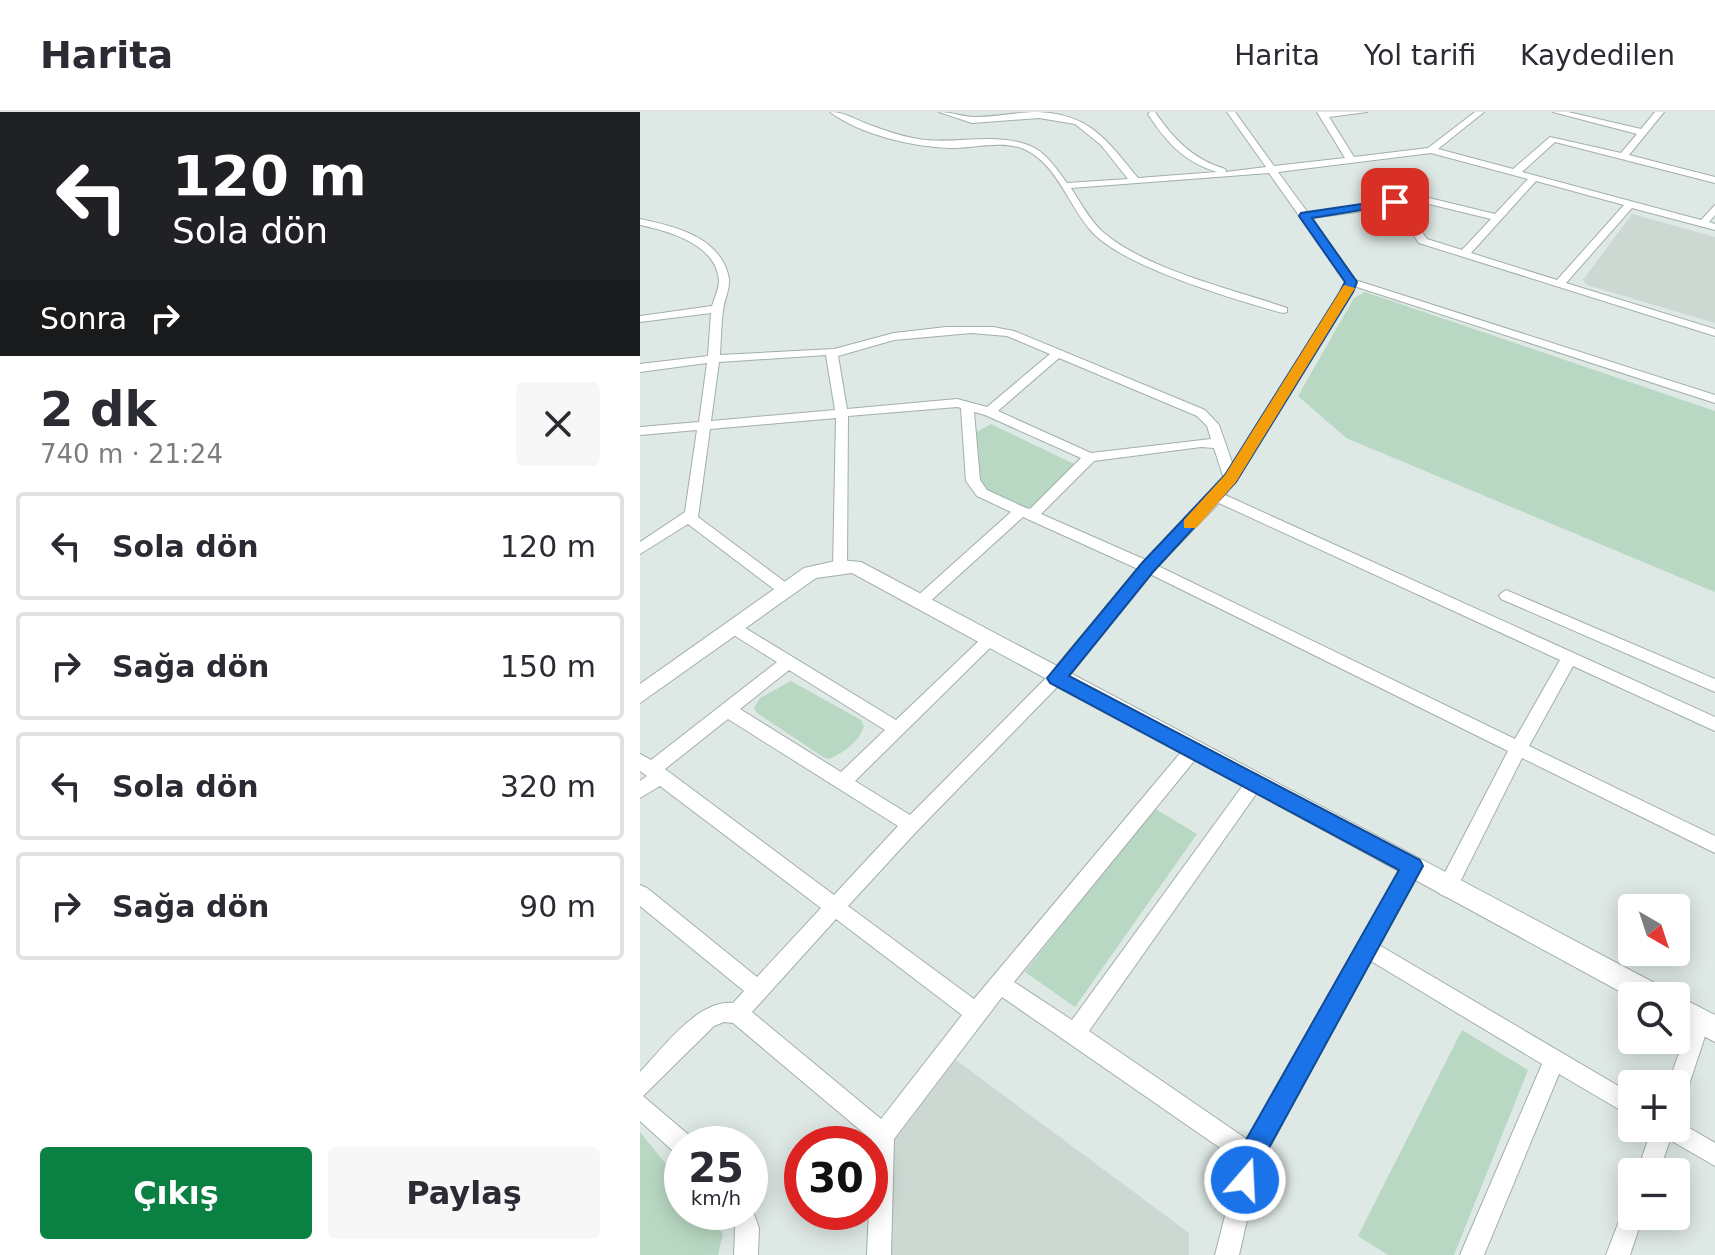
<!DOCTYPE html>
<html lang="tr">
<meta charset="utf-8">
<style>
:root{--surface:#fff;--page:#f7f7f7;--text:#2b2b33;--muted:#7c7c81;--line:#e1e1e2;--accent:#0b8043}
body{margin:0;font-family:"DejaVu Sans",sans-serif;background:var(--page);color:var(--text);height:100vh;display:flex;flex-direction:column;font-size:30px;white-space:nowrap}
*{box-sizing:border-box;margin:0}
p{font-size:26px;color:var(--muted)}
.icon{flex:none;width:44px;height:44px;fill:none;stroke:currentColor;stroke-width:2;stroke-linecap:round;stroke-linejoin:round}
.map{position:relative;flex:1;overflow:hidden}
.panel{display:flex;flex-direction:column;background:var(--surface);width:640px}
.panel>*{flex:none}
.guide{background:#202124;color:#fff;overflow:hidden}
.needle{width:52px;rotate:141deg}
.buttons{position:absolute;left:978px;top:782px;display:grid;gap:16px}
.buttons a{display:grid;place-items:center;width:72px;height:72px;border-radius:8px;background:var(--surface);box-shadow:0 4px 20px #0003;font-size:40px}
.speed{position:absolute;left:24px;top:1014px;display:flex;gap:16px;font-size:40px;font-weight:700;text-align:center}
.speed>*{display:grid;place-content:center;width:104px;height:104px;border-radius:50%;background:var(--surface);box-shadow:0 4px 20px #0003;line-height:1}
.speed small{font-size:20px;font-weight:400}
.speed .limit{border:12px solid #d22;background:#fff;color:#111}
.pin{position:absolute;display:grid;place-items:center;width:68px;height:68px;color:#fff;margin:-34px;border-radius:16px;box-shadow:0 4px 12px #0006}
.me{position:absolute;width:88px;margin:-44px;rotate:19deg;stroke-linejoin:round;filter:drop-shadow(0 0 6px #0008)}
.turn{display:flex;align-items:center;gap:28px;height:168px;padding:0 40px;font-size:36px}
.turn .icon{width:104px;height:104px;stroke-width:2.5}
.turn b{display:block;font-size:56px;line-height:68px}
.then{display:flex;align-items:center;height:76px;padding:0 40px;background:#0003;gap:16px;font-size:30px}
.round{display:grid;place-items:center;flex:none;width:84px;height:84px;border-radius:8px;background:var(--page)}
.overview{display:flex;align-items:center;justify-content:space-between;height:136px;padding:0 40px}
h1{font-size:48px;font-weight:800;line-height:60px}
.action{display:flex;gap:16px;margin-top:auto;padding:16px 40px}
.action a{flex:1;height:92px;border-radius:8px;background:var(--accent);color:#fff;font-size:32px;font-weight:800;line-height:92px;text-align:center}
.action a+a{background:var(--page);color:var(--text)}
ul{padding:0;list-style:none}
li{display:flex;align-items:center;gap:24px;height:108px;margin:0 16px 12px;padding:0 24px;border:4px solid var(--line);border-radius:8px}
li div{flex:1}
li b{display:block;font-size:30px}
li em{font-style:normal}
header{display:flex;align-items:center;gap:48px;box-sizing:border-box;height:112px;padding:0 40px;background:var(--surface);border-bottom:2px solid var(--line)}
header strong{font-size:38px}
nav{display:flex;gap:44px;margin-inline-start:auto;font-size:28px}
main{display:flex;flex:1;min-height:0}
.map>svg:first-child{display:block}
.built{fill:#cdd8d3}
.green{fill:#b9d8c3}
.lines{fill:none;stroke-linecap:round;stroke-linejoin:round}
.minor-casing{stroke:#a2afab;stroke-width:2}
.tertiary-casing{stroke:#a2afab;stroke-width:2}
.minor{fill:#fff;fill-rule:evenodd}
.tertiary{fill:#fff;fill-rule:evenodd}
.route{fill:#1a73e8;stroke:#114b97;stroke-width:2}
.slow{fill:#f59e0b}
</style>
<header>
<strong>Harita</strong>
<nav><a>Harita</a><a>Yol tarifi</a><a>Kaydedilen</a></nav>
</header>
<main>
<section class="panel">
<div class="guide">
<div class="turn"><svg class="icon" aria-label="left" viewBox="0 0 24 24"><path d="M17 20v-9H6M10 6l-5 5 5 5"/></svg><div><b>120 m</b>Sola dön</div></div>
<div class="then">Sonra<svg class="icon" aria-label="right" viewBox="0 0 24 24"><path d="M7 20v-9h11M14 6l5 5-5 5"/></svg></div>
</div>
<div class="overview"><div><h1>2 dk</h1><p>740 m · 21:24</p></div><a class="round"><svg class="icon" aria-label="close" viewBox="0 0 24 24"><path d="M6 6l12 12M18 6L6 18"/></svg></a></div>
<ul>
<li><svg class="icon" aria-label="left" viewBox="0 0 24 24"><path d="M17 20v-9H6M10 6l-5 5 5 5"/></svg><div><b>Sola dön</b></div><em>120 m</em></li>
<li><svg class="icon" aria-label="right" viewBox="0 0 24 24"><path d="M7 20v-9h11M14 6l5 5-5 5"/></svg><div><b>Sağa dön</b></div><em>150 m</em></li>
<li><svg class="icon" aria-label="left" viewBox="0 0 24 24"><path d="M17 20v-9H6M10 6l-5 5 5 5"/></svg><div><b>Sola dön</b></div><em>320 m</em></li>
<li><svg class="icon" aria-label="right" viewBox="0 0 24 24"><path d="M7 20v-9h11M14 6l5 5-5 5"/></svg><div><b>Sağa dön</b></div><em>90 m</em></li>
</ul>
<div class="action"><a>Çıkış</a><a>Paylaş</a></div>
</section>
<div class="map">
<svg width="1075" height="1143" viewBox="0 0 1075 1143">
<rect width="100%" height="100%" fill="#dee8e4"/>
<path class="built" d="M 992,102 L 1075,125 L 1075,211 L 947,173 L 943,168 Z
M 316,948 L 549,1121 L 549,1143 L 250,1143 L 246,1039 Z"/>
<path class="green" d="M 725,180 L 1075,299 L 1075,480 L 706,326 L 658,284 L 714,186 Z
M 351,312 L 434,352 L 391,395 L 379,395 L 342,375 L 335,321 Z
M 151,569 L 221,608 L 224,615 C 218,630 204,641 189,647 L 183,645 L 117,601 L 114,596 L 120,586 Z
M 514,696 L 557,722 L 435,895 L 385,860 Z
M 822,918 L 888,958 L 814,1143 L 748,1143 L 718,1124 Z
M 0,1020 L 42,1072 L 42,1100 L 65,1100 L 83,1122 L 78,1143 L 0,1143 Z"/>
<g class="lines">
<defs>
<path id="minor" d="M 190,0 C 205,0 216,8 230,13 C 246,19 261,24 278,27 C 314,33 353,20 388,33 C 405,39 416,56 427,71 L 488,67 L 461,33 L 435,12 L 399,6 L 332,11 L 299,0 C 311,0 323,5 335,5 C 356,5 377,0 398,0 C 451,2 467,29 498,66 L 577,60 C 544,50 526,30 508,2 L 510,0 L 515,0 C 534,28 553,47 585,57 L 586,60 L 626,55 L 587,0 L 595,0 L 634,54 L 705,46 L 677,0 L 727,0 L 689,5 L 714,45 L 788,36 L 835,0 L 844,0 L 798,37 L 873,57 L 910,25 L 981,41 L 997,22 L 913,0 L 928,0 L 1001,17 L 1015,0 L 1024,0 L 989,43 L 1075,65 L 1075,71 L 915,30 L 882,60 L 1061,108 L 1075,93 L 1075,103 L 1069,110 L 1075,112 L 1075,118 L 992,96 L 926,171 L 1075,217 L 1075,224 L 779,131 L 754,95 L 672,106 L 715,168 L 1075,283 L 1075,291 L 714,174 L 585,383 L 1075,605 L 1075,619 L 933,554 L 889,634 L 1075,724 L 1075,741 L 882,646 L 814,782 L 807,785 L 800,782 L 798,776 L 800,770 L 868,639 L 510,462 L 422,570 L 277,719 L 208,794 L 334,887 L 547,633 L 553,631 L 559,633 L 561,638 L 559,643 L 374,870 L 432,908 L 609,665 L 615,663 L 621,665 L 624,670 L 621,675 L 449,919 L 608,1028 L 767,748 L 773,746 L 779,748 L 782,754 L 779,760 L 739,833 L 992,982 L 992,1005 L 919,962 L 844,1143 L 820,1143 L 902,952 L 731,849 L 621,1047 L 599,1143 L 575,1143 L 599,1049 L 362,885 L 254,1027 L 251,1143 L 227,1143 L 232,1028 L 93,911 L 84,910 L 74,914 L 3,984 L 50,1024 L 53,1032 L 42,1032 L 42,1043 L 34,1040 L 0,1009 L 0,960 C 23,936 57,888 93,891 L 104,879 L 0,794 L 0,773 L 7,776 L 117,865 L 181,796 L 20,674 L 0,686 L 0,669 L 7,664 L 0,659 L 0,642 L 11,648 L 137,550 L 87,519 L 84,515 L 87,511 L 97,511 L 256,608 L 344,524 L 354,524 L 357,528 L 354,532 L 215,669 L 270,703 L 410,562 L 498,457 L 383,405 L 285,494 L 275,494 L 273,490 L 275,486 L 371,400 L 337,384 L 326,369 L 321,296 L 317,295 L 208,304 L 207,454 L 205,458 L 195,458 L 193,454 L 196,306 L 70,317 L 58,405 L 149,473 L 151,477 L 149,481 L 139,481 L 48,412 L 0,442 L 0,430 L 45,400 L 57,318 L 0,323 L 0,315 L 59,310 L 67,251 L 0,260 L 0,252 L 68,244 L 71,201 L 0,210 L 0,204 L 72,194 C 74,187 79,177 79,169 C 77,132 28,119 0,113 L 0,107 C 34,114 82,125 89,167 C 90,177 84,189 83,198 C 81,213 81,228 80,243 L 194,237 L 254,221 L 306,215 L 353,215 L 374,219 L 565,298 L 579,313 L 593,353 L 706,170 L 629,61 L 431,76 C 441,91 450,109 464,121 C 508,158 592,177 647,196 L 647,200 L 643,201 C 595,188 485,155 453,121 C 429,96 418,52 384,37 C 362,28 334,36 311,36 C 273,35 221,23 190,0 ZM 791,41 L 888,67 L 855,102 L 785,85 L 668,101 L 638,60 ZM 896,69 L 984,93 L 917,168 L 831,141 ZM 785,91 L 851,107 L 822,138 L 787,127 L 763,94 ZM 331,221 L 367,224 L 410,242 L 347,295 L 317,287 L 207,297 L 198,244 L 254,228 ZM 186,243 L 195,298 L 71,309 L 79,250 ZM 419,246 L 557,304 L 567,314 L 571,327 L 451,341 L 358,299 ZM 334,300 L 345,303 L 441,346 L 390,397 L 386,396 L 347,378 L 340,368 ZM 561,335 L 574,336 L 584,367 L 506,448 L 401,402 L 454,349 ZM 579,391 L 920,548 L 875,627 L 518,454 ZM 149,558 L 245,618 L 201,660 L 100,597 ZM 88,607 L 258,714 L 194,783 L 25,657 ZM 196,807 L 322,903 L 241,1007 L 112,900 Z
M 866,478 L 1075,567 L 1075,580 L 861,487 L 859,483 Z
M 1060,899 L 1067,902 L 1070,909 L 1044,988 L 1036,991 L 1036,972 L 1028,972 L 1053,902 Z
M 1036,1008 L 1075,1031 L 1075,1054 L 1030,1028 L 1019,1060 L 997,1060 L 1012,1016 L 1036,1016 Z
M 110,1091 L 119,1116 L 118,1143 L 94,1143 L 95,1116 L 92,1100 L 110,1100 Z
M 992,1093 L 992,1104 L 1003,1104 L 990,1143 L 966,1143 L 984,1096 Z"/>
<path id="tertiary" d="M 200,448 L 221,450 L 1022,875 L 1026,884 L 992,886 L 212,461 L 176,466 L 0,591 L 0,572 L 164,456 Z
M 1036,883 L 1075,903 L 1075,930 L 1036,910 Z"/>
</defs>
<use href="#minor" class="minor-casing"/>
<use href="#tertiary" class="tertiary-casing"/>
<use href="#minor" class="minor"/>
<use href="#tertiary" class="tertiary"/>
</g>
<path class="route" d="M 755,87 L 759,88 L 759,92 L 672,106 L 717,170 L 713,180 L 596,370 L 513,460 L 429,564 L 780,748 L 783,754 L 623,1047 L 614,1077 L 605,1081 L 596,1077 L 592,1068 L 602,1035 L 759,758 L 410,571 L 407,566 L 502,451 L 585,363 L 700,180 L 705,170 L 659,104 L 661,101 Z"/>
<path class="slow" d="M 704,173 L 715,176 L 596,370 L 556,416 L 544,416 L 544,408 L 585,363 Z"/>
</svg>
<div class="buttons">
<a><svg class="needle" viewBox="-14 -14 28 28"><path d="M0-13l5 13h-10z" fill="#e53935"/><path d="M0 13l5-13h-10z" fill="#7c7c81"/></svg></a>
<a><svg class="icon" aria-label="search" viewBox="0 0 24 24"><circle cx="10" cy="10" r="6"/><path d="M15 15l6 6"/></svg></a>
<a>+</a>
<a>−</a>
</div>
<div class="speed"><div>25<small>km/h</small></div><div class="limit">30</div></div>
<div class="pin" style="left:755px;top:90px;background:#d93025"><svg class="icon" aria-label="arrive" viewBox="0 0 24 24"><path d="M6 21V4h12l-3 4 3 4H6"/></svg></div>
<svg class="me" style="left:605px;top:1068px" viewBox="-20 -20 40 40"><circle r="17" fill="#1a73e8" stroke="#fff" stroke-width="3"/><path d="M0-11L8 9 0 5-8 9z" fill="#fff"/></svg>
</div>
</main>
